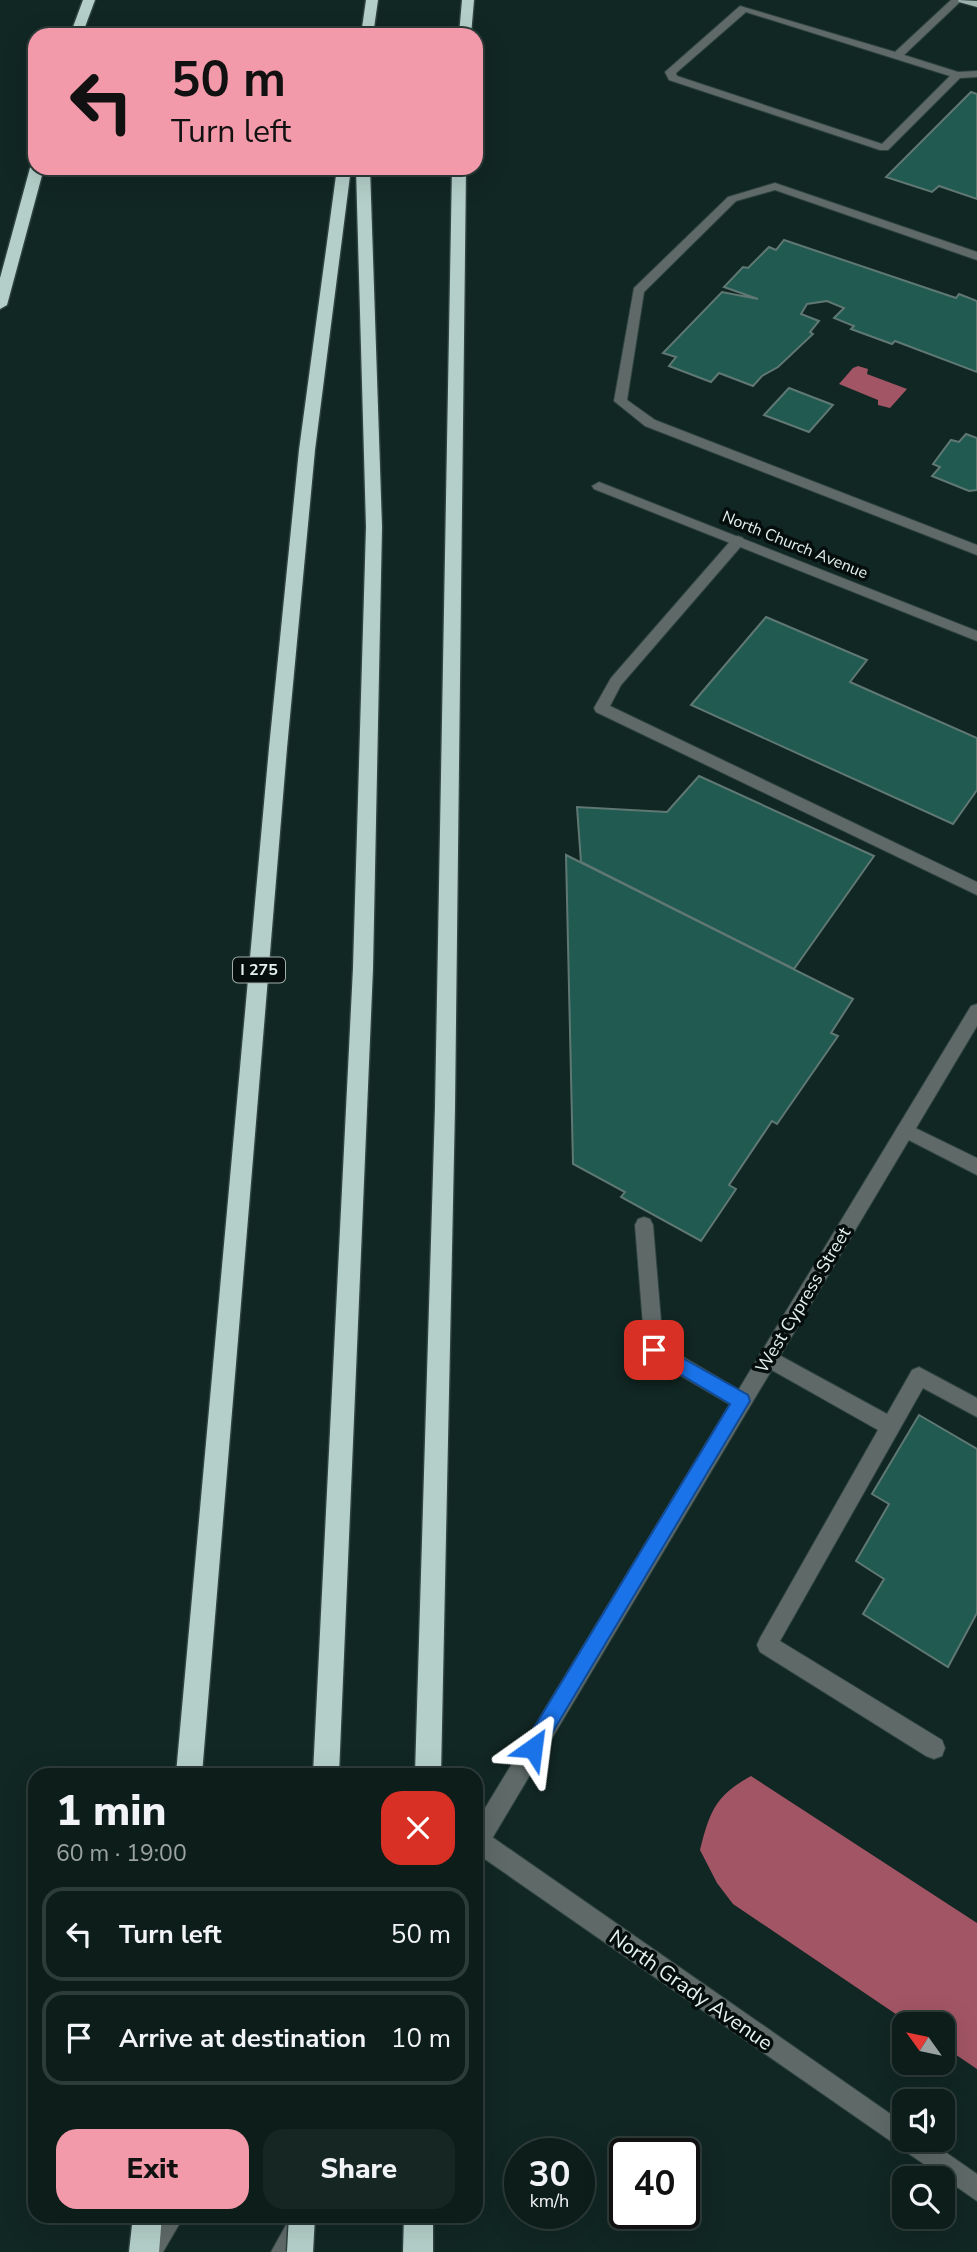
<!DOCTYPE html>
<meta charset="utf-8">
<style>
:root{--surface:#0d1d1a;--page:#162623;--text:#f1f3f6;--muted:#9aa2a2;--line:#2d3b39;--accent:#f39aaa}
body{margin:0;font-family:"Nunito Sans",sans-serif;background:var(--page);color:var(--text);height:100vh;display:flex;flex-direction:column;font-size:26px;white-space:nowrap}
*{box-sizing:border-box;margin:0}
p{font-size:23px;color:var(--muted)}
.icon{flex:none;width:38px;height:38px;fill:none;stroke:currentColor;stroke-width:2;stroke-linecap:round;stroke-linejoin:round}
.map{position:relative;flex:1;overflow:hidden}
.sheet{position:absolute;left:28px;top:1768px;width:455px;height:455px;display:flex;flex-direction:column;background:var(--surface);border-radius:21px;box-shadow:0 7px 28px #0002,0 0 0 2px var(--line)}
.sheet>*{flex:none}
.guide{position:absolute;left:28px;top:28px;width:455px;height:147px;border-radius:21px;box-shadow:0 7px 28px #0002,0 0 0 2px var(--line);background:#f39aaa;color:#111;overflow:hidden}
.needle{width:46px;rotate:303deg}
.tools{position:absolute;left:892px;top:2012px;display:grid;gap:14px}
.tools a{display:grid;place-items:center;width:63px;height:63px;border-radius:14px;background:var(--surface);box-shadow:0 7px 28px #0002,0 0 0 2px var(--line);font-size:35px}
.speed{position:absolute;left:504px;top:2138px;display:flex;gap:14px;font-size:35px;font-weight:700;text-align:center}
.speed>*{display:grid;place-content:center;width:91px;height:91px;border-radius:50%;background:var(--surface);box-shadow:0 7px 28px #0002,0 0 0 2px var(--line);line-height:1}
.speed small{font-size:18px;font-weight:400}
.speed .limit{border:4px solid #111;border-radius:10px;background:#fff;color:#111}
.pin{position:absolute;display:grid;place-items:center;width:60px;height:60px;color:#fff;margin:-30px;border-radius:14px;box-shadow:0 4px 10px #0006}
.me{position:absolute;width:77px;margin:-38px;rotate:31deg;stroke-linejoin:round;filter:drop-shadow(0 0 5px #0008)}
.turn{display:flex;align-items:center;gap:24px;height:147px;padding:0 28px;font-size:32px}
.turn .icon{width:91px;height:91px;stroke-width:2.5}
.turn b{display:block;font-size:49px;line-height:60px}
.round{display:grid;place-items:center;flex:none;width:74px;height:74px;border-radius:21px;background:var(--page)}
.summary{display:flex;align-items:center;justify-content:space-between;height:119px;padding:0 28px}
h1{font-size:42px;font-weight:800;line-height:52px}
.button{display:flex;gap:14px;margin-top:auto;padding:14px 28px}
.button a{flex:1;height:80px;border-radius:21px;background:var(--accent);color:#111;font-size:28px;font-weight:800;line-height:80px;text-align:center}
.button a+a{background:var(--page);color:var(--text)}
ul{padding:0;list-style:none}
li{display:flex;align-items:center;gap:21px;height:94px;margin:0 14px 10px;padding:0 14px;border:4px solid var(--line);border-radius:21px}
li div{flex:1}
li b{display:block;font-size:26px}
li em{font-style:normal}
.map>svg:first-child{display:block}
.water{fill:#a25565}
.building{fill:#215a51;stroke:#607873;stroke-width:2}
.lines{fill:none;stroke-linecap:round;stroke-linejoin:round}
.service-casing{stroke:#2f433f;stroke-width:2}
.minor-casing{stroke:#2f433f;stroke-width:2}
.tertiary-casing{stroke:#2f433f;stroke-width:2}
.primary-casing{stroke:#2f433f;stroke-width:2}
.motorway-casing{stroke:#2f433f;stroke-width:3}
.service{fill:#5f6a68;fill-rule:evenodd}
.minor{fill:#5f6a68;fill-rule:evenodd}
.tertiary{fill:#5f6a68;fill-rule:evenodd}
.primary{fill:#9cb2ad;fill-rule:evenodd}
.motorway{fill:#b4cfc9;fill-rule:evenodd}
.motorway-bridge-casing{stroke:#2f433f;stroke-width:29;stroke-linecap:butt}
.motorway-bridge{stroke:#b4cfc9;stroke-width:26}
.route{fill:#1a73e8;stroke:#114b97;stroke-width:2}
.labels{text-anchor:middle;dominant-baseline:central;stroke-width:7;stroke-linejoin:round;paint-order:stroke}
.far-street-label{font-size:16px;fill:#e4f2ee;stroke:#050e0c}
.shield{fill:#050e0c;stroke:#a1aeaa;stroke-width:2}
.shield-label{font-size:16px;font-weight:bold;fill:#e4f2ee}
.street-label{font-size:18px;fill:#e4f2ee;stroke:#050e0c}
.near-street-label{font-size:21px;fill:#e4f2ee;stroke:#050e0c}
</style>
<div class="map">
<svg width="977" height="2252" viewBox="0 0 977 2252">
<rect width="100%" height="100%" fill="#112723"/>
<path class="water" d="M 858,366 L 868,369 L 867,374 L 907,389 L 890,408 L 878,405 L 878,400 L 839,384 L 853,368 Z
M 751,1776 L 977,1923 L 977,2069 L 943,2046 L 943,2025 L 912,2025 L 733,1904 L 717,1883 L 700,1850 C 710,1811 715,1796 751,1776 Z"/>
<path class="building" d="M 971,92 L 977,94 L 977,199 L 939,186 L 932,192 L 886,177 Z
M 784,240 L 956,298 L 959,294 L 977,301 L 977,372 L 895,341 L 892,344 L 851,329 L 854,326 L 834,318 L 844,308 L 827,301 L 807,304 L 801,314 L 819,321 L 810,332 L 813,334 L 778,367 L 762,376 L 753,386 L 719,373 L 711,382 L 669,366 L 676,357 L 663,353 L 722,292 L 758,299 L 724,287 L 743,267 L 748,268 L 769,247 L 776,250 Z
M 789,388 L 833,405 L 809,432 L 764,415 Z
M 966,434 L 977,438 L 977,490 L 969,491 L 932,476 L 940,467 L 933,464 L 951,440 L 959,442 Z
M 766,617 L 867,660 L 850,682 L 977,738 L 977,790 L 953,824 L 691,705 Z
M 699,776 L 874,856 L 794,969 L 581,862 L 577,807 L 667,812 Z
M 566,855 L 853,999 L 831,1033 L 838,1036 L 777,1124 L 772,1121 L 729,1185 L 736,1189 L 701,1241 L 621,1197 L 625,1192 L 573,1164 Z
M 919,1415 L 977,1449 L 977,1613 L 948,1667 L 863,1614 L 884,1579 L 856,1561 L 889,1504 L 872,1494 Z"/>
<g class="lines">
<defs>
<path id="service" d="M 951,0 L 962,0 L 904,55 L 958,72 L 977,71 L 977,77 L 960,78 L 888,150 L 880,150 L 669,80 L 665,72 L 740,6 L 895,52 ZM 746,12 L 950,76 L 882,144 L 677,76 L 676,73 Z
M 775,183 L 977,252 L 977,260 L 775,190 L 736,201 L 644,292 L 627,400 L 655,420 L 977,545 L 977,555 L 645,426 L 614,401 L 634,288 L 728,197 Z
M 738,536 L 743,538 L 743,544 L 621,685 L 610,706 L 977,882 L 977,895 L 596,712 L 594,708 L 611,678 L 733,538 Z
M 905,1123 L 977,1158 L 977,1175 L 899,1135 L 896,1130 L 899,1125 Z
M 644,1217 L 650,1219 L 653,1225 L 663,1345 L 748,1395 L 751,1401 L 748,1407 L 741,1410 L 734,1407 L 647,1356 L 645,1350 L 635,1225 L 638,1219 Z
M 768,1349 L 887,1414 L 912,1370 L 919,1367 L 977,1398 L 977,1417 L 923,1388 L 780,1641 L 942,1740 L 945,1748 L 942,1756 L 934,1759 L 926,1756 L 760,1652 L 757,1645 L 760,1638 L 878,1430 L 761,1364 L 759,1358 L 761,1352 Z"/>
<path id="minor" d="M 599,482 L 977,631 L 977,641 L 594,489 L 592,486 Z
M 476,1829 L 485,1832 L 905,2124 L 905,2140 L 928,2140 L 977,2174 L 977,2201 L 476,1853 Z"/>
<path id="tertiary" d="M 977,1004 L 977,1026 L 484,1852 L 476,1855 L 476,1823 L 971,1006 Z
M 158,2216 L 184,2216 L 163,2252 L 136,2252 Z
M 291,2216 L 309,2216 L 312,2225 L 297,2252 L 271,2252 Z"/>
<path id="primary" d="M 958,0 L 977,1 L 977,7 L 959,2 Z"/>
<path id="motorway" d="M 83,0 L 95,0 L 82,35 L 70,35 Z
M 366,0 L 378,0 L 373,35 L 361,35 Z
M 462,0 L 474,0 L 471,35 L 459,35 Z
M 35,164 L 35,168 L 44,168 L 7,305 L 0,309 L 0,278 L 30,168 Z
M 337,168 L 351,168 L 315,450 L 287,748 L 202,1774 L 176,1774 L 269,748 L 299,450 Z
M 356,168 L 370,168 L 382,527 L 373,968 L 339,1774 L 313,1774 L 353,968 L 366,527 Z
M 452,168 L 466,168 L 455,1107 L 441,1774 L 415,1774 L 435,1107 Z
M 133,2216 L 162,2216 L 159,2252 L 129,2252 Z
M 404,2216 L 433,2216 L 433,2252 L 403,2252 Z"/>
</defs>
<use href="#service" class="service-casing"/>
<use href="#minor" class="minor-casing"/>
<use href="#tertiary" class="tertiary-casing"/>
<use href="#primary" class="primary-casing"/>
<use href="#motorway" class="motorway-casing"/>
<use href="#service" class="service"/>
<use href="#minor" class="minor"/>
<use href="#tertiary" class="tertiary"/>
<use href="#primary" class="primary"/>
<use href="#motorway" class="motorway"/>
<defs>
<path id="motorway-bridge" d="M 300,2252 L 302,2216"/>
</defs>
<use href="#motorway-bridge" class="motorway-bridge-casing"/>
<use href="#motorway-bridge" class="motorway-bridge"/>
</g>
<path class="route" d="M 654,1342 L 748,1395 L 750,1401 L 539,1755 L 533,1758 L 526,1755 L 523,1748 L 526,1741 L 730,1404 L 648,1355 L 646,1350 L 648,1344 Z"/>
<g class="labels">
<g class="far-street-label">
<text transform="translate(795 545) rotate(22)">North Church Avenue</text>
</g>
<rect class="shield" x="233" y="957.5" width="52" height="25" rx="5"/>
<g class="shield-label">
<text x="259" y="970">I 275</text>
</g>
<g class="street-label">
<text transform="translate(803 1300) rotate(-59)">West Cypress Street</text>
</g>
<g class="near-street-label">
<text transform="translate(691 1990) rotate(35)">North Grady Avenue</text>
</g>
</g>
</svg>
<div class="tools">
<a><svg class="needle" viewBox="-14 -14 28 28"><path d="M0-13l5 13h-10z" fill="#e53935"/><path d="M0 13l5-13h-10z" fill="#9aa2a2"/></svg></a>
<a><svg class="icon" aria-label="sound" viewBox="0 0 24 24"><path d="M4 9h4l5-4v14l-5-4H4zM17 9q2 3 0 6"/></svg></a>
<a><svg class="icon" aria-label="search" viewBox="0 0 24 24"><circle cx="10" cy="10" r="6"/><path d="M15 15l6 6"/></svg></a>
</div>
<div class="speed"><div>30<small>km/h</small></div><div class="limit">40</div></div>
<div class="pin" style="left:654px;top:1350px;background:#d93025"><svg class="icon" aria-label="arrive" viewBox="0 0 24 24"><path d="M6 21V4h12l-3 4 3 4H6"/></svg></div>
<svg class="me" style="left:533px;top:1748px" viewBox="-20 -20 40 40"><path d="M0-17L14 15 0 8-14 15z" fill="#1a73e8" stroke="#fff" stroke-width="4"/></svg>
<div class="guide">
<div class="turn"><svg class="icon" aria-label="left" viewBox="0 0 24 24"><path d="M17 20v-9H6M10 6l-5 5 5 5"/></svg><div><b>50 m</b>Turn left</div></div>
</div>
<section class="sheet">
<div class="summary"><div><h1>1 min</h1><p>60 m · 19:00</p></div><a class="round" style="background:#d93025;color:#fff"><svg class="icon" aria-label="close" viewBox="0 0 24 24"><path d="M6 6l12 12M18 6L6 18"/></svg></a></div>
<ul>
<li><svg class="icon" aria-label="left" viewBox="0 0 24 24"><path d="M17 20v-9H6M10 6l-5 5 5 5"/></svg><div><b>Turn left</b></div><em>50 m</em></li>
<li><svg class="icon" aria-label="arrive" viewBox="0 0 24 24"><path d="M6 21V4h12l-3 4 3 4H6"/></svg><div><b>Arrive at destination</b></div><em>10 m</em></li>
</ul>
<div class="button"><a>Exit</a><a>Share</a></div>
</section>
</div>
